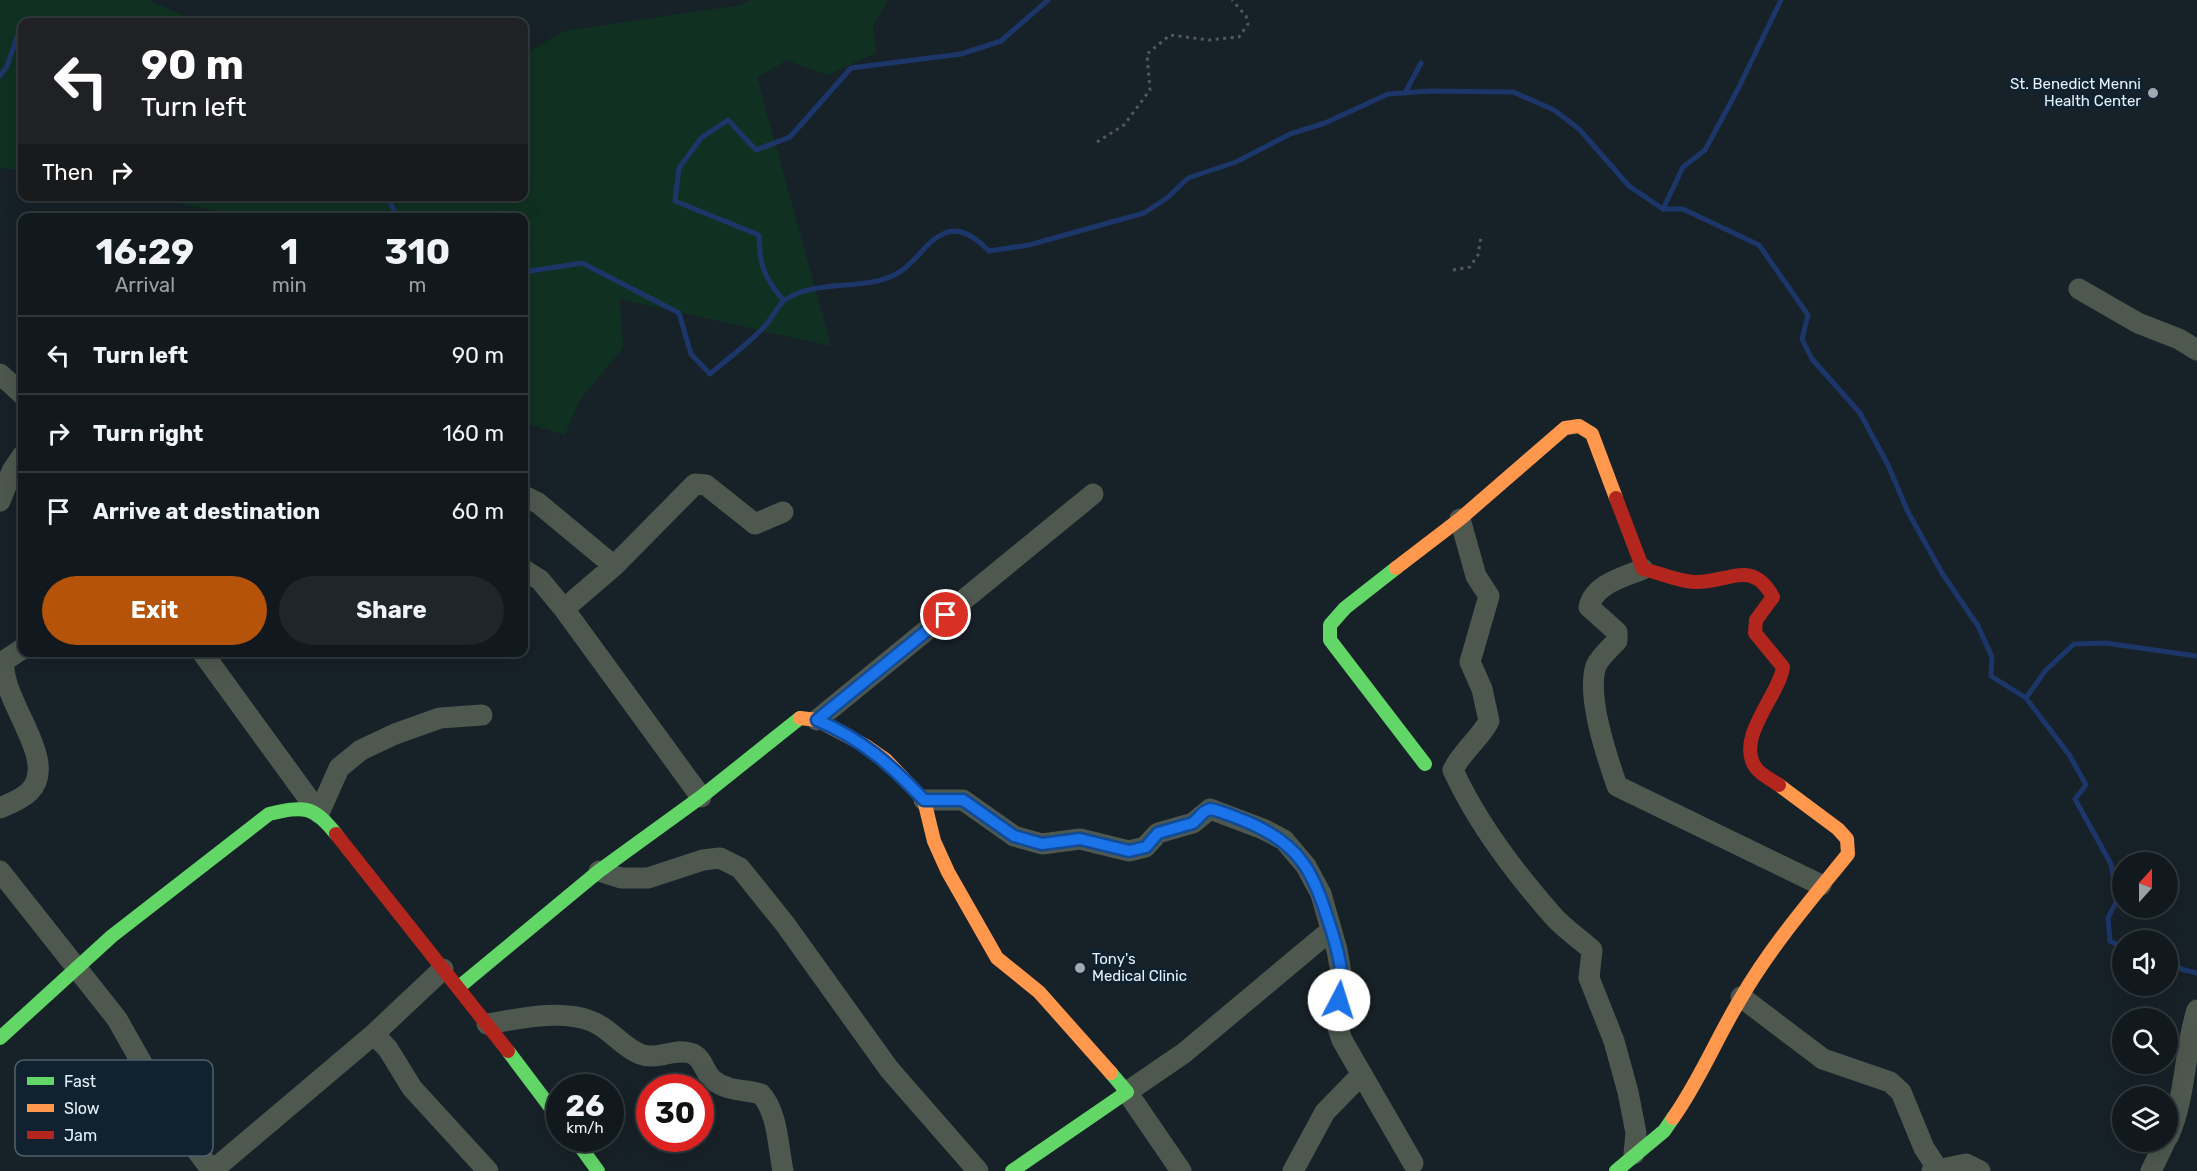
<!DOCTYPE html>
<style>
:root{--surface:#11191e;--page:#1e262b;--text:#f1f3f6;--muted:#9ca0a4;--line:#30383c;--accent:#b45309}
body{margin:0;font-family:Rubik,sans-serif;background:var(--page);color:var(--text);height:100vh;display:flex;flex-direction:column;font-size:22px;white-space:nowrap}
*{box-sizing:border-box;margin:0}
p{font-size:20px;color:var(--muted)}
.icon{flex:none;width:33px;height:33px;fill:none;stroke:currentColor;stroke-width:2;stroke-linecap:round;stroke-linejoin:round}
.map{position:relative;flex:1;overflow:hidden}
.side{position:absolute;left:18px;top:213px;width:510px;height:444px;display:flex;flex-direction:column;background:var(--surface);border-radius:12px;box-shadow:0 6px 24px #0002,0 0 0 2px var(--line)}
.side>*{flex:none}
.hud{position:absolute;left:18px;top:18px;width:510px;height:183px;border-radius:12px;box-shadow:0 6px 24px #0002,0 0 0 2px var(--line);background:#202124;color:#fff;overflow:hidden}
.needle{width:39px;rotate:21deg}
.tools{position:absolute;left:2112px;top:852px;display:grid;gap:12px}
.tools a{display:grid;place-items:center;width:66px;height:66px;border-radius:50%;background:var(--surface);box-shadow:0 6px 24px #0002,0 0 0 2px var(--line);font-size:30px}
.speed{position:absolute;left:546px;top:1074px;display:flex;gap:12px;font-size:30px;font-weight:700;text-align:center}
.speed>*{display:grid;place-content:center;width:78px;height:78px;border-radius:50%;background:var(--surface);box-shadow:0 6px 24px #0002,0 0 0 2px var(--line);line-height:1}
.speed small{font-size:15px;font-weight:400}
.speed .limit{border:9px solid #d22;background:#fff;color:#111}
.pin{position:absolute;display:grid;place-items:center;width:51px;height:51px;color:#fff;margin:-26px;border:3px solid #fff;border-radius:50%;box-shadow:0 2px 6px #0007}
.me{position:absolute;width:66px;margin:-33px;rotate:5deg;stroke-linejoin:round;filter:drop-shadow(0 0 4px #0008)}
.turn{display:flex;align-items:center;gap:21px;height:126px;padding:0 24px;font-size:27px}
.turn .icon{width:78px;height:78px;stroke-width:2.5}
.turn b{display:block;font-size:42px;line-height:51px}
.then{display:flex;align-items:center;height:57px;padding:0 24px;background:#0003;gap:12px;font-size:22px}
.eta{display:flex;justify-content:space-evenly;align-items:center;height:102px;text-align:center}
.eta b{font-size:36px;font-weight:700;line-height:42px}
.cta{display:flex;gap:12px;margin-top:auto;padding:12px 24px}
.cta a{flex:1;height:69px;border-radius:36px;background:var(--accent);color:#fff;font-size:24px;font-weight:700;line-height:69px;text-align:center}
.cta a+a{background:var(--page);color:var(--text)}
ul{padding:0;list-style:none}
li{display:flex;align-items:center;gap:18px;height:78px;padding:0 24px;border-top:2px solid var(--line)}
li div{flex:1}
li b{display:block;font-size:22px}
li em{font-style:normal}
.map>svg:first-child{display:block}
.green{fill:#103122}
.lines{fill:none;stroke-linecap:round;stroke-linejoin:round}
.stream{stroke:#1d366a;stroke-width:5}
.path{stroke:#515a56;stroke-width:3;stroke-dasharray:3 4.5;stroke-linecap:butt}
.street{stroke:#4e584e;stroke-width:21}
.fast{stroke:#63d668;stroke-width:14}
.slow{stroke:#ff974d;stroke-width:14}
.jam{stroke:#b3261e;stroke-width:14}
.route-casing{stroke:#114b97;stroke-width:15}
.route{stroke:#1a73e8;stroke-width:10}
.poi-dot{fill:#9ea9b1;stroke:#10222f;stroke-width:2}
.labels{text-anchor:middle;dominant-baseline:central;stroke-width:6;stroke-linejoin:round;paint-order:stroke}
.poi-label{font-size:15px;fill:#e6f2fb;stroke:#10222f;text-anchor:end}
.key{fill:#10222f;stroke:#50606c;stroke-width:1.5}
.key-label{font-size:16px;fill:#e6f2fb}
</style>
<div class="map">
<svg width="2197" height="1171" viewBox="0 0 2197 1171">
<rect width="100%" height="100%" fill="#172128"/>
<path class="green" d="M 0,0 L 150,0 L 197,22 L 22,22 L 22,171 L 0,167 Z
M 751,0 L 888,0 L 873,26 L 876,53 L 827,75 L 787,60 L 757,78 L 831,346 L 620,299 L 623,348 L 579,401 L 565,435 L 524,423 L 524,218 L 247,217 L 145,197 L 524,196 L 524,54 L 565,31 L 740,5 Z"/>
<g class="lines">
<path class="stream" d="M 0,76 L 7,66 L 18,34 L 22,33
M 1405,93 L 1421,63
M 387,196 L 398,218
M 1663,209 L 1683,209 L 1759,245 L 1808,315 L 1802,339 L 1812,359 L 1860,413 L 1888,465 L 1908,512 L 1942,573 L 1978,626 L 1992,657 L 1991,676 L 2026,698 L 2070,756 L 2086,785 L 2075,799 L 2111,864 L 2117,900 L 2108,918 L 2110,941 L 2122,947
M 524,272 L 582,263 L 679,313 L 691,354 L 710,374 C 727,359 747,345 762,329 C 771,321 776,307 785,300 C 817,278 863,292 896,274 C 915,265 925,241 945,233 C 962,226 978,240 989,251 L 1029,245 L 1144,213 L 1167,198 L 1188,178 L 1236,162 L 1290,134 L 1325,123 L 1388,94 L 1430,91 L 1513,92 L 1554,110 L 1579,129 L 1629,186 L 1663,209 L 1683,167 L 1705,150 L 1739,87 L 1781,0
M 784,301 C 764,278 759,264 759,235 L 675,201 L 679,168 L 701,138 L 728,120 L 756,150 L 790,137 L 851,68 L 961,54 L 1001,41 L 1048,0
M 2026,698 L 2045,671 L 2074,644 L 2105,643 L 2197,656
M 2168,957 L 2181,969 L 2197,973"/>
<path class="path" d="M 1097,142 L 1124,125 L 1150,90 L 1147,54 L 1170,35 L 1209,40 L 1239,37 L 1248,24 L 1246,16 L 1232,0
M 1453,270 L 1470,267 L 1478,255 L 1481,236"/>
<path class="street" d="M 2079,289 L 2138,323 L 2179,339 L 2197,350
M 0,374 L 22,394
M 524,496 L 538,503 L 614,566
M 0,501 L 12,471 L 22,456
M 1460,519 L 1476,576 L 1489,596 L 1470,662 L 1482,689 L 1489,721 C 1479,740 1462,751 1453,770 C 1477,823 1516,874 1554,917 C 1565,929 1580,939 1592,950 L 1589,978 L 1614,1041 L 1628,1092 L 1636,1133 L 1634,1154
M 1643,569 C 1624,577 1594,584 1589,607 L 1617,632 L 1617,641 C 1610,648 1600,657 1596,666 C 1586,696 1607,757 1617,786 L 1821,885
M 524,570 L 540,580 L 564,609 L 701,797
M 564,609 L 614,566 L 695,484 L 706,485 L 755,524 L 783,512
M 202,652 L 319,813
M 817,720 L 1093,494
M 924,800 L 963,800 L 1014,836 L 1042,844 L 1080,839 L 1129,851 L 1145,847 L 1158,833 L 1193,823 L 1210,809 L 1263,829 L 1284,840 L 1306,866 L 1321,894 L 1337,950 L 1343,984 L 1334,1016 L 1342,1040 L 1413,1163
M 0,808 C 9,804 22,799 29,792 C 61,761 0,701 4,661 L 22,649
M 319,813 L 339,768 L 361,750 L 395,734 L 440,718 L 482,715
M 0,871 L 117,1019 L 174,1120 L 212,1171
M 599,871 L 621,878 L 648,878 L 703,860 L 720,858 L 740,868 L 785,924 L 889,1069 L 978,1171
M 1741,997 L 1823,1059 L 1890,1082 L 1901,1092 L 1924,1148 L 1937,1168
M 487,1024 C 519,1019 559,1009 591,1021 C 610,1028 622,1047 640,1054 C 657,1061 673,1048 690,1053 C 703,1056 704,1073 713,1080 C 728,1092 744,1089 761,1094 C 778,1113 778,1147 783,1171
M 374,1034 L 388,1049 L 412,1088 L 488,1171
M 2168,1137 C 2186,1099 2184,1050 2197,1010
M 212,1171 L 374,1034 L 443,969
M 1181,1171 L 1127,1092 L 1184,1053 L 1331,930
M 1293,1171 L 1325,1112 L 1362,1074
M 1932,1171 L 1966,1164 L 1980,1171
M 2151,1171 L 2165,1142"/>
<path class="fast" d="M 1396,568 L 1345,608 L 1330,625 L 1330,640 L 1425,764
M 459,987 L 599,871 L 701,797 L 800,718
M 0,1038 L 112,936 L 269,814 C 304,806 313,805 336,834
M 508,1051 L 560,1120
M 574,1138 L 598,1171
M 1012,1171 L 1127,1092 L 1111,1073
M 1616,1171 L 1664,1131 L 1673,1118"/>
<path class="slow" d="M 1396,568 L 1460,519 L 1565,428 L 1579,426 L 1592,434 L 1616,498
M 800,718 L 817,720 L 866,746 L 886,760 L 924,800 L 934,841 L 948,872 L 997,958 L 1039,992 L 1111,1073
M 1673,1118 C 1700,1080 1717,1037 1741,998 C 1771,946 1811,900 1848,854 L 1847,839 L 1838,829 L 1779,785"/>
<path class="jam" d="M 1616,498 L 1643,569 C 1660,573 1677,581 1694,582 C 1727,584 1751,557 1773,597 L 1756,620 L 1755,633 L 1783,667 C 1780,694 1734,739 1756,768 C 1761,775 1772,780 1779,785
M 336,834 L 508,1051"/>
</g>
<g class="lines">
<defs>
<path id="route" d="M 946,615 L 817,720 C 863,740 890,764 924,800 L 963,800 L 1014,836 L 1042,844 L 1080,839 L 1129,851 L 1146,847 L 1158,833 L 1193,823 L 1204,812 L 1210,809 C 1222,811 1234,817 1245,821 C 1304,845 1314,875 1332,932 C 1339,955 1345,977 1339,1000"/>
</defs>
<use href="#route" class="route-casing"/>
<use href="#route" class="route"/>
</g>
<g class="poi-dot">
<circle cx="2153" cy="93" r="6"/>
<circle cx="1080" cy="968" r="6"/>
</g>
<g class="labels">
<g class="poi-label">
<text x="2141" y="84">St. Benedict Menni<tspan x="2141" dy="17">Health Center</tspan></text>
<text x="1092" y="959" text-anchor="start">Tony's<tspan x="1092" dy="17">Medical Clinic</tspan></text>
</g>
</g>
<rect x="15" y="1060" width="198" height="96" rx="9" class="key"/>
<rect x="27" y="1077" width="27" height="8" fill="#63d668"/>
<rect x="27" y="1104" width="27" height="8" fill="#ff974d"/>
<rect x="27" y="1131" width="27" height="8" fill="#b3261e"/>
<g class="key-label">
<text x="64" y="1087">Fast</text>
<text x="64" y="1114">Slow</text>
<text x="64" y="1141">Jam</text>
</g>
</svg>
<div class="tools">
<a><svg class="needle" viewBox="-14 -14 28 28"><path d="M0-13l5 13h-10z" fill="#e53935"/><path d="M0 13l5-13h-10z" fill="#9ca0a4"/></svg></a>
<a><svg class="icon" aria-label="sound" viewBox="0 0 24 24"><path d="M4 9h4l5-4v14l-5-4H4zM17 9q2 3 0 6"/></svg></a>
<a><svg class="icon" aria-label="search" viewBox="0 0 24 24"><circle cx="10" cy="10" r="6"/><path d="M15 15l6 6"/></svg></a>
<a><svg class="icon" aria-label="layers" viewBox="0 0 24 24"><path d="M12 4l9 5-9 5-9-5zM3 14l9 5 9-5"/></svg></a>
</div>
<div class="speed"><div>26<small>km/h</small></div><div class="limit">30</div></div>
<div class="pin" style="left:946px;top:615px;background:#d93025"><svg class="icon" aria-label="arrive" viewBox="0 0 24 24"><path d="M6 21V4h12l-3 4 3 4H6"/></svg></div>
<svg class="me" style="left:1339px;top:1000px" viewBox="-20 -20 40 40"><circle r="19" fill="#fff"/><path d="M0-13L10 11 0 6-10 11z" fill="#1a73e8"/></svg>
<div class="hud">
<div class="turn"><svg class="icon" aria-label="left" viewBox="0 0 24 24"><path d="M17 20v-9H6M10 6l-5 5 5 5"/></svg><div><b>90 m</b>Turn left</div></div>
<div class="then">Then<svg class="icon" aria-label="right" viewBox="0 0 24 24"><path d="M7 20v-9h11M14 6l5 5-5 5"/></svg></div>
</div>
<section class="side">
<div class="eta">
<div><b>16:29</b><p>Arrival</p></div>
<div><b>1</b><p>min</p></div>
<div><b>310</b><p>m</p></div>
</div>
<ul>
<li><svg class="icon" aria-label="left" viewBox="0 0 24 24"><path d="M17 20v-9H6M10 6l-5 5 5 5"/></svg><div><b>Turn left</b></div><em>90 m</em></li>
<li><svg class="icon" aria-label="right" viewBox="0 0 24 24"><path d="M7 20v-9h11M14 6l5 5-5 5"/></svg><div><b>Turn right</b></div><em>160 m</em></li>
<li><svg class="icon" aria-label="arrive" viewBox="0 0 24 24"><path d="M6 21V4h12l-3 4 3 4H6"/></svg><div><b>Arrive at destination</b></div><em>60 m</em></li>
</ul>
<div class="cta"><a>Exit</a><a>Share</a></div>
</section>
</div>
